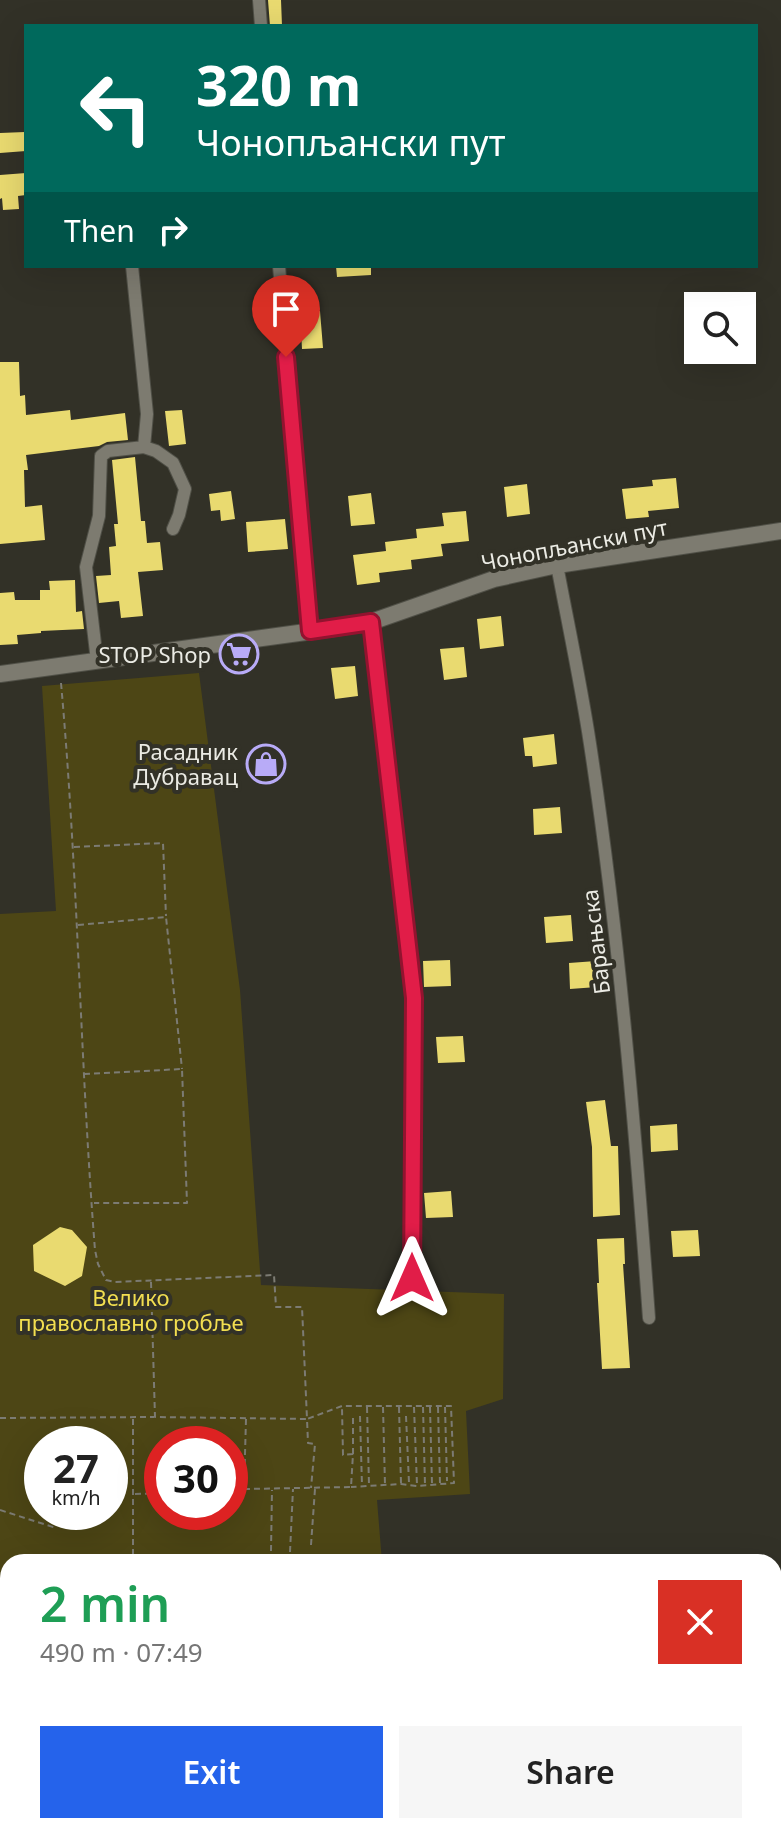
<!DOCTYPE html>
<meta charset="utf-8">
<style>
:root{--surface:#fff;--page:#f6f6f6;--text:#222;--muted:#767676;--accent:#2563eb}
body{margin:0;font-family:"Noto Sans",sans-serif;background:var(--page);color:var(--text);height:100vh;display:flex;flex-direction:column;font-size:30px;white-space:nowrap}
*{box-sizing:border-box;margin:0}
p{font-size:26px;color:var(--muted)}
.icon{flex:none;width:44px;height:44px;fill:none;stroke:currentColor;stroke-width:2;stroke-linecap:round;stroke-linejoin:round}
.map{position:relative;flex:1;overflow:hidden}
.sheet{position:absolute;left:0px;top:1554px;width:782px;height:280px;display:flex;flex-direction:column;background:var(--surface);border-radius:24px 24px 0 0;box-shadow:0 8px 32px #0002}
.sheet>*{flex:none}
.hud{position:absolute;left:24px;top:24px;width:734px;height:244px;border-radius:0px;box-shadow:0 8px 32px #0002;background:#00695c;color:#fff;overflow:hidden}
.controls{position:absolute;left:684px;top:292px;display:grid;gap:16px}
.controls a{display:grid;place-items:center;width:72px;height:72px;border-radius:0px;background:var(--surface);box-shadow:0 8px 32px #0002;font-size:40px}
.speed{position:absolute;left:24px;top:1426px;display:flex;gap:16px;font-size:40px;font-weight:700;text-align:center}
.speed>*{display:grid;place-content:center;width:104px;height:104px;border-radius:50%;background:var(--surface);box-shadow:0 8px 32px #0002;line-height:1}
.speed small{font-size:20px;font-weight:400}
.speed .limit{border:12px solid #d22;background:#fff;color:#111}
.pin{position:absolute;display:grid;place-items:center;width:68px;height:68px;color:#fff;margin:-82px -34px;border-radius:50% 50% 50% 0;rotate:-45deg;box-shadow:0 0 8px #0007}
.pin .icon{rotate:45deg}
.me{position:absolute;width:88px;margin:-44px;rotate:0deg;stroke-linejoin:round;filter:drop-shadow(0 0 6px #0008)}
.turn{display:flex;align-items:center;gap:28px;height:168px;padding:0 40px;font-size:36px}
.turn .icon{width:104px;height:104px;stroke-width:2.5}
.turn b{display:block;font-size:56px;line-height:68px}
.then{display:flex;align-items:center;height:76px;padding:0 40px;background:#0003;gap:16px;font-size:30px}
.round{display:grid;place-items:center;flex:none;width:84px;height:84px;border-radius:0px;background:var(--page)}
.head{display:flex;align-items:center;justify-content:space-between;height:136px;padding:0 40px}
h1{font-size:48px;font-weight:600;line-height:60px;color:#1e9e55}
.action{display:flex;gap:16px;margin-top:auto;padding:16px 40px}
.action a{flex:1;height:92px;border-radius:0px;background:var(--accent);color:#fff;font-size:32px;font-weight:600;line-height:92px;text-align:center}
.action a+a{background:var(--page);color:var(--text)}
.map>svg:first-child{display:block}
.green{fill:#4d4615;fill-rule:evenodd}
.building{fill:#e9da70}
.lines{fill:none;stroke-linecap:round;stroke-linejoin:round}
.minor-casing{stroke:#505047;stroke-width:14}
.tertiary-casing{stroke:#505047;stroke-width:18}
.path{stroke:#7c7b73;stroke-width:2;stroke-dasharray:6 4;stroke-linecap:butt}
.minor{stroke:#7d7b70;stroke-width:12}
.tertiary{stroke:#7d7b70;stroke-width:16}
.route-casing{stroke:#92132f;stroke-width:20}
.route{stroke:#e11d48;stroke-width:14}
.labels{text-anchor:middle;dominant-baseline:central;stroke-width:8;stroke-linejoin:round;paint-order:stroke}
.street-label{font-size:22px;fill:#ebebe4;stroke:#323127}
.poi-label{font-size:22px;fill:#ebebe4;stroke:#323127;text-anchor:end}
.park-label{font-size:22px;fill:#f2de50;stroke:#323127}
</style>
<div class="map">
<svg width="781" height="1834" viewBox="0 0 781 1834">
<rect width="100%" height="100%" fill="#323127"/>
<path class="green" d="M 199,673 L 240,990 L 261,1285 L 504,1294 L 503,1399 L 466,1411 L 470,1494 L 377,1500 L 382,1562 L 8,1562 L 8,1630 L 0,1625 L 0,914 L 56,911 L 42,686 ZM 42,1444 L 110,1444 L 110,1512 L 42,1512 ZM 162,1444 L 230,1444 L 230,1512 L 162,1512 Z
M 0,1689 L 8,1695 L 8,1826 L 26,1826 L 22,1834 L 0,1834 Z"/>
<path class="building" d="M 268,0 L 281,0 L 282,26 L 270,26 Z
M 25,132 L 26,151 L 0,153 L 0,133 Z
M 26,173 L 26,195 L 18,196 L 19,209 L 3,210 L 2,198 L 0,199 L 0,175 Z
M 336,266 L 371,266 L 371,275 L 337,277 Z
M 320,311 L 323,348 L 302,349 L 300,312 Z
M 0,362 L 19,362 L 20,396 L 25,395 L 26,415 L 70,410 L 71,420 L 125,413 L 128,440 L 107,442 L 99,446 L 26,455 L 28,470 L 24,470 L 25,507 L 42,505 L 45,540 L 0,544 Z
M 182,410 L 186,444 L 169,446 L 165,411 Z
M 135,457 L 141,521 L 145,521 L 147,543 L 160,542 L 163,570 L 138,572 L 143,616 L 121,618 L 119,601 L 99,603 L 96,576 L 111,575 L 109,547 L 116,546 L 114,524 L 118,524 L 112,460 Z
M 676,478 L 679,508 L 648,511 L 649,517 L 626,519 L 622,489 L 653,486 L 652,480 Z
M 527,484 L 530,514 L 507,517 L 504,487 Z
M 231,491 L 235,519 L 221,521 L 220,510 L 211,511 L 209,494 Z
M 371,493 L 375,524 L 351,526 L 348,496 Z
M 466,511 L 469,541 L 441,544 L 443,556 L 411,560 L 412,569 L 379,573 L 380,582 L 357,585 L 353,555 L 386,551 L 385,542 L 417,538 L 416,529 L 444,526 L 442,513 Z
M 285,519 L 288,549 L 248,552 L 246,522 Z
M 75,580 L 76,612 L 82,611 L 84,629 L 41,631 L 41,633 L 17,635 L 18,644 L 0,645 L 0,593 L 14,592 L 15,600 L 40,600 L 40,590 L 50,590 L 49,581 Z
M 501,616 L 504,646 L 480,649 L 477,619 Z
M 464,647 L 467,677 L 444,680 L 440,649 Z
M 355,666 L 358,696 L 335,699 L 331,668 Z
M 554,734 L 557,764 L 533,767 L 532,756 L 525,756 L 523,738 Z
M 560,807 L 562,833 L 534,835 L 533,809 Z
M 571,915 L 573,941 L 546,943 L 544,917 Z
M 450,960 L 451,986 L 424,987 L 423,961 Z
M 596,961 L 597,987 L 570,989 L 569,963 Z
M 463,1036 L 465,1062 L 438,1063 L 436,1037 Z
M 605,1100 L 611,1146 L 618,1146 L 620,1215 L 593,1217 L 592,1147 L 586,1102 Z
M 677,1124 L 678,1150 L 651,1152 L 650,1126 Z
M 451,1191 L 453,1217 L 426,1218 L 424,1193 Z
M 60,1227 L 72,1230 L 87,1247 L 82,1276 L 65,1286 L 34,1271 L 33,1245 Z
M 698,1230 L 700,1256 L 673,1257 L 671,1231 Z
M 624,1238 L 625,1264 L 623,1264 L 630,1368 L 602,1369 L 597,1283 L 599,1283 L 597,1239 Z"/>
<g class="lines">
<defs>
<path id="minor" d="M 259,0 L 261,26
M 132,266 L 147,414 L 144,447
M 279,266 L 310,631
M 557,565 C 568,624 581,684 590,744 C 619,934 635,1126 649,1318
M 371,622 L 414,998 L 412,1278
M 97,661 L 86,567 L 99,516 L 101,456 L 108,451 L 144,447 L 156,451 L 173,463 L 185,489 L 179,515 L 173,529
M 0,1631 L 8,1635
M 273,1826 L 283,1834"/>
<path id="tertiary" d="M 0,674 L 335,628 L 371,622 L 494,579 L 557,565 L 781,531"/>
</defs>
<use href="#minor" class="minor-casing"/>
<use href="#tertiary" class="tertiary-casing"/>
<path class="path" d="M 61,683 C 78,872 80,1061 95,1250 L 98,1264 L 106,1280 L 115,1282 L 274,1275 L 276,1307 L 302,1307 L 307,1419 L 342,1406 L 451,1406 L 454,1483 L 417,1486 L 401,1484 L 351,1487
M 74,847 L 163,843 L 166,916
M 78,925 L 166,917 L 182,1069
M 84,1074 L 182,1069 L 187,1203 L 94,1203
M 151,1282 L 155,1417 L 307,1419 L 308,1443 L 315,1444 L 311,1488
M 367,1407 L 369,1485
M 383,1407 L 385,1485
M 399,1407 L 401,1484
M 414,1407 L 417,1485
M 423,1407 L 425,1485
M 430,1407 L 432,1484
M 438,1407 L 440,1484
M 445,1407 L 447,1481
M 360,1416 L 362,1486
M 406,1416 L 409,1483
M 0,1418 L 154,1417
M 133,1419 L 133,1562
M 246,1419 L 244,1489 L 351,1487 L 353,1454 L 343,1455 L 342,1408
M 353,1454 L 353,1417
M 230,1490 L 243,1489
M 135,1494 L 162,1493
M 0,1510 L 56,1528
M 311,1545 L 315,1489
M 271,1551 L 272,1490
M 290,1552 L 293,1489"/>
<use href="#minor" class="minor"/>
<use href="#tertiary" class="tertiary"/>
</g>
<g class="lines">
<defs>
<path id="route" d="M 286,357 L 310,631 L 371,622 L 414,998 L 412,1278"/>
</defs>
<use href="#route" class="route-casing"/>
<use href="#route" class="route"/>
</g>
<defs>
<symbol id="supermarket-ring" viewBox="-11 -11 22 22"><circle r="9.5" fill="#323127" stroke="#b8abf7" stroke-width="1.5"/><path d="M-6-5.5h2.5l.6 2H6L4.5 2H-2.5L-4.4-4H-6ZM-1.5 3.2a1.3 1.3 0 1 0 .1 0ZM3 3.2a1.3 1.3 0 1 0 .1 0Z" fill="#b8abf7"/></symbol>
<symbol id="shop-ring" viewBox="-11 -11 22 22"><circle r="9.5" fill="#323127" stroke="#b8abf7" stroke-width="1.5"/><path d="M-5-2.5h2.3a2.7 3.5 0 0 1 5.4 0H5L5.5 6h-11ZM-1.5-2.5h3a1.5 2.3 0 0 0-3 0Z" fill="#b8abf7"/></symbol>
</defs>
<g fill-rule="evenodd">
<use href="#supermarket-ring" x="217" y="632" width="44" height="44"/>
<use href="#shop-ring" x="244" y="742" width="44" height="44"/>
</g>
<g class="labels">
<g class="street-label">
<text transform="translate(574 544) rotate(-11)">Чонопљански пут</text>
<text transform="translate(595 942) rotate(-97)">Барањска</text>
</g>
<g class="poi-label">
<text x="211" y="654">STOP Shop</text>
<text x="238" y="751">Расадник<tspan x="238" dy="25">Дубравац</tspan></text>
</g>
<g class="park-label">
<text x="131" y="1297">Велико<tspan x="131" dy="25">православно гробље</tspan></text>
</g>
</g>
</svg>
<div class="controls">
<a><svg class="icon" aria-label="search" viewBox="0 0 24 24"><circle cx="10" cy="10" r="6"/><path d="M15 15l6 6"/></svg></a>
</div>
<div class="speed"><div>27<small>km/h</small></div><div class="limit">30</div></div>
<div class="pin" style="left:286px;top:357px;background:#d93025"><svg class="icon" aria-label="arrive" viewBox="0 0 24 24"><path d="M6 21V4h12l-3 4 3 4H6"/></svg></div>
<svg class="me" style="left:412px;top:1278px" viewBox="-20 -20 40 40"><path d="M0-17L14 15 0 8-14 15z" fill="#e11d48" stroke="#fff" stroke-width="4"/></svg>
<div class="hud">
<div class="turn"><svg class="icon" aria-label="left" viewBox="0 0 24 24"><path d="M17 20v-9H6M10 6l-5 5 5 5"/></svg><div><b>320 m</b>Чонопљански пут</div></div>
<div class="then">Then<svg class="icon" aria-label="right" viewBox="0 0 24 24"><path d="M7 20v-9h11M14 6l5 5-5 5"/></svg></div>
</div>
<section class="sheet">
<div class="head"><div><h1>2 min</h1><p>490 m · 07:49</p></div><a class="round" style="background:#d93025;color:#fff"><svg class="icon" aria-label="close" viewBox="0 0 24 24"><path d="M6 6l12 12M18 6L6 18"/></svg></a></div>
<div class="action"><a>Exit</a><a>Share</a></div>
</section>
</div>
